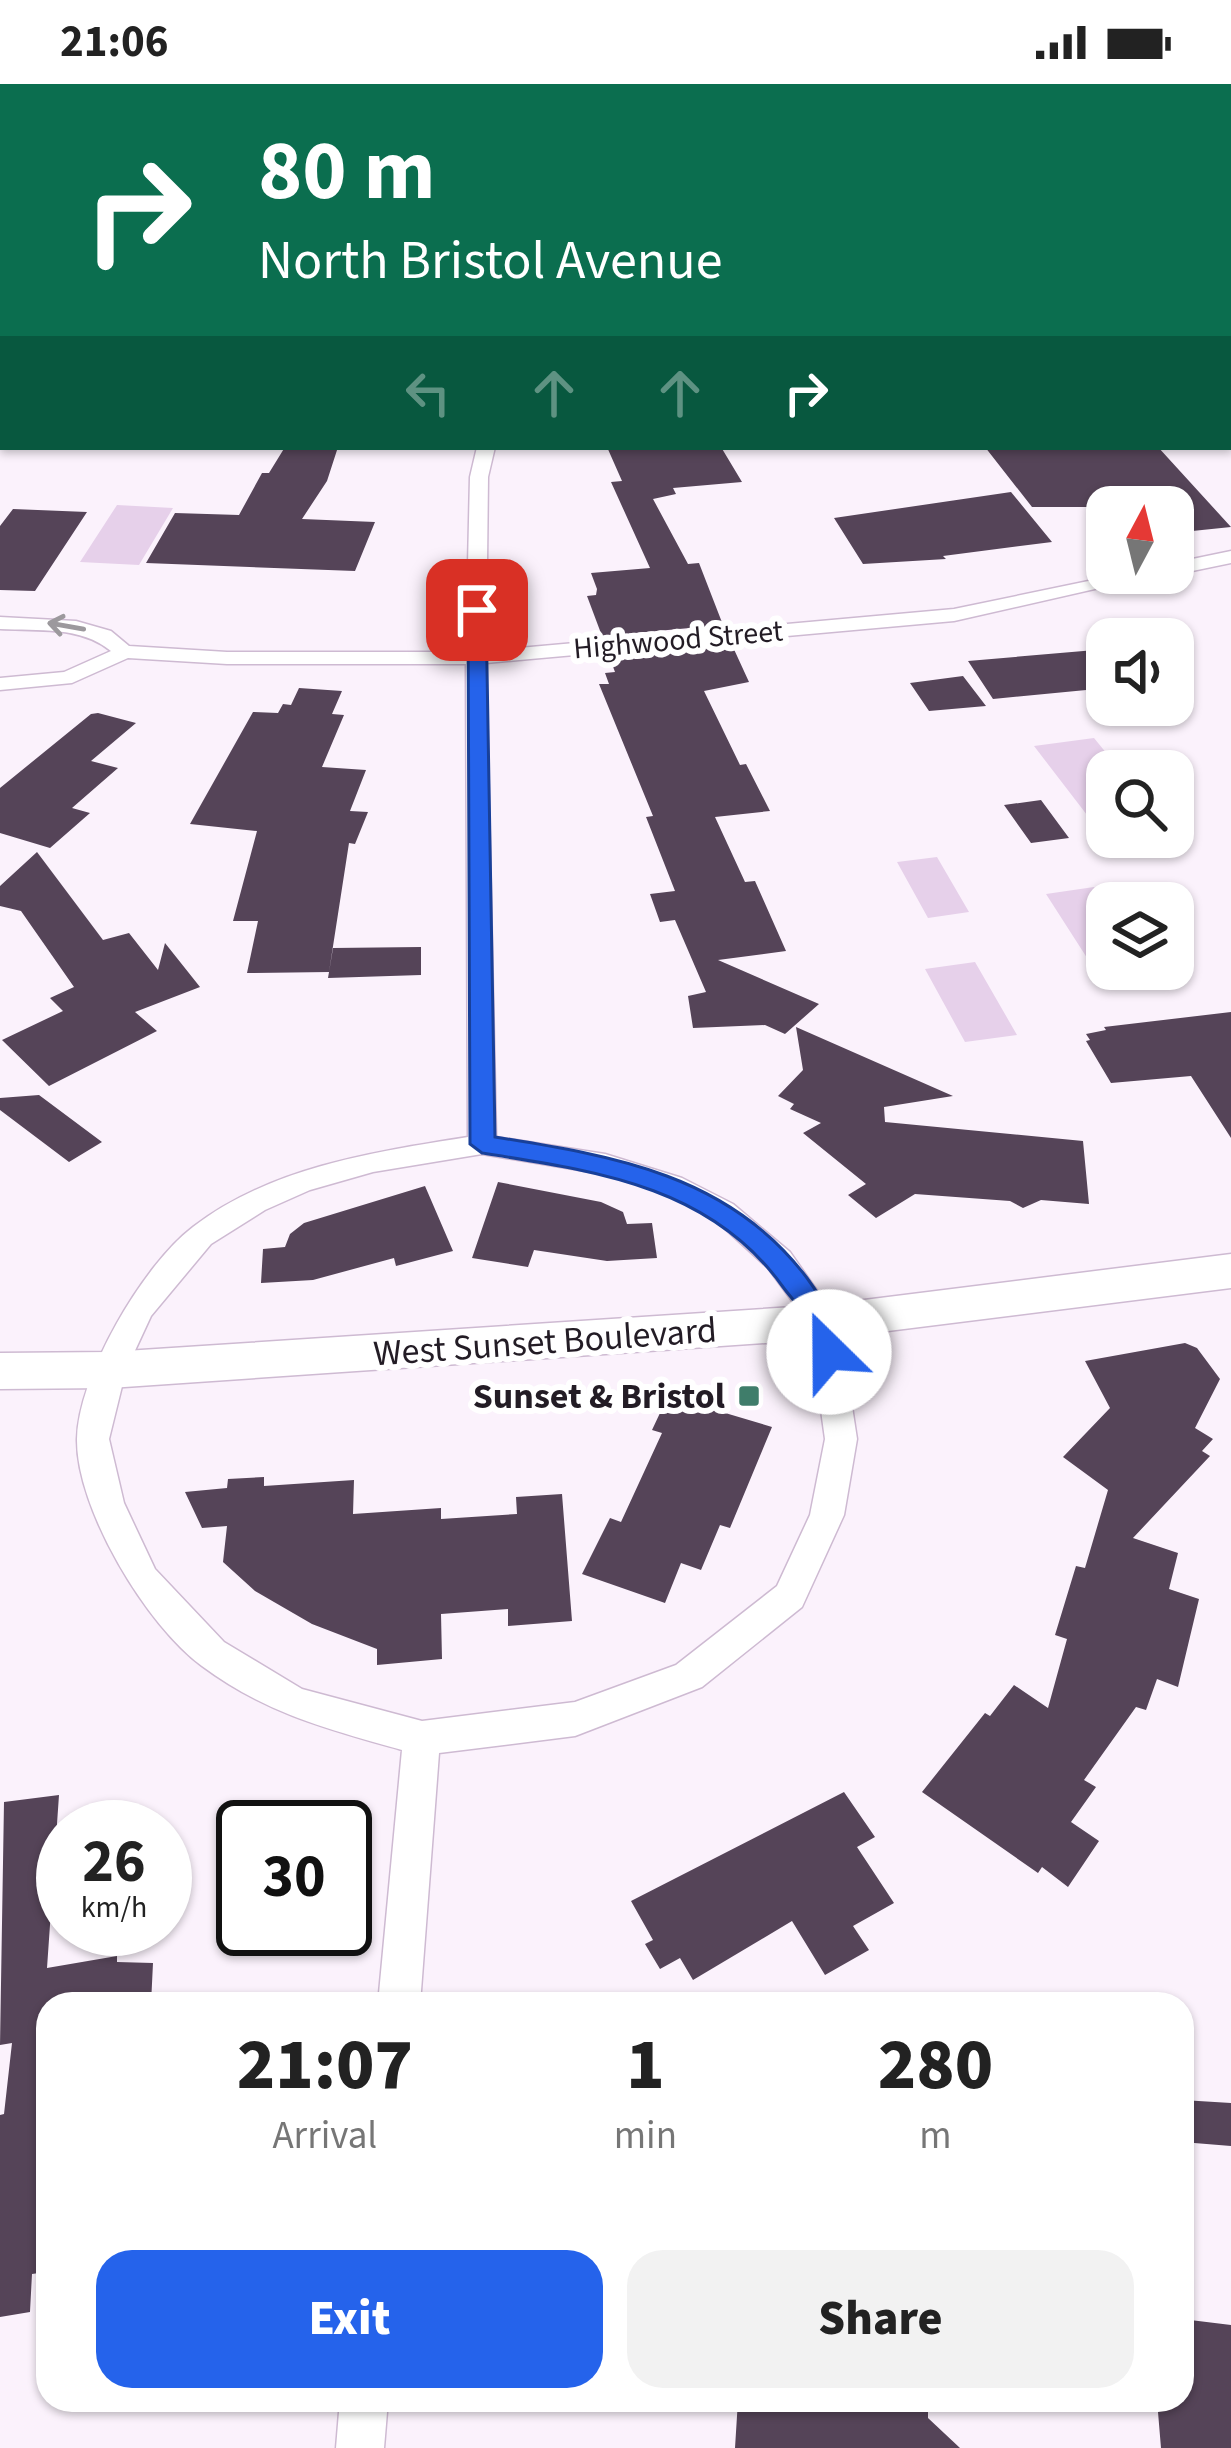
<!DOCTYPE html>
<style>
:root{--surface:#fff;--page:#f2f2f2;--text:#222;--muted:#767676;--accent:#2563eb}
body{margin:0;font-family:"Source Sans 3",sans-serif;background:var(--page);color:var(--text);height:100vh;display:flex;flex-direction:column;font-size:45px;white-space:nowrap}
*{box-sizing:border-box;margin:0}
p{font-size:39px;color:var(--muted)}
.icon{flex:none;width:66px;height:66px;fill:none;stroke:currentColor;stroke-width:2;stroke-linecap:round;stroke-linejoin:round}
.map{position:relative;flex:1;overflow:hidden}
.sheet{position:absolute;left:36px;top:1908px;width:1158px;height:420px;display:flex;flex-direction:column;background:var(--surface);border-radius:36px;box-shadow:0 3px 9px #0004}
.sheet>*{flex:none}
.guide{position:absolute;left:0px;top:0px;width:1233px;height:366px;box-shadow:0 3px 9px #0004;background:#0b6e4f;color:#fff;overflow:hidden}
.needle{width:78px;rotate:7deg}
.fabs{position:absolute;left:1086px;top:402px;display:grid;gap:24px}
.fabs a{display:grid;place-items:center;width:108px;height:108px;border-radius:24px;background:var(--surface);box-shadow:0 3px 9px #0004;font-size:60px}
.speed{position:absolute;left:36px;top:1716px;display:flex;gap:24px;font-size:60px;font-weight:700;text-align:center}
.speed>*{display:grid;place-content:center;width:156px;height:156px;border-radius:50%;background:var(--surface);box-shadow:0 3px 9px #0004;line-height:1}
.speed small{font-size:30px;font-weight:400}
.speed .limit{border:6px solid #111;border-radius:18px;background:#fff;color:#111}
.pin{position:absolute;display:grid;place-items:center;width:102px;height:102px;color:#fff;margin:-51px;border-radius:24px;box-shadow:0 6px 18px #0006}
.me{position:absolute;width:132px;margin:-66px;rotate:337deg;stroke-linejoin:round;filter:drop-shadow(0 0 9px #0008)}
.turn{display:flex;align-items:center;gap:42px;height:252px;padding:0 60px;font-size:54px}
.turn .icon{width:156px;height:156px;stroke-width:2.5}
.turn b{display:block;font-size:84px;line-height:102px}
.lanes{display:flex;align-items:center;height:114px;padding:0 60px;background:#0003;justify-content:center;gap:60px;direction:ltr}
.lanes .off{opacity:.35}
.eta{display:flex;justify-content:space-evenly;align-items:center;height:204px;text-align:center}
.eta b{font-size:72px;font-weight:800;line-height:84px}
.cta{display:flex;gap:24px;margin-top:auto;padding:24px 60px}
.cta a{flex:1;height:138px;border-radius:36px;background:var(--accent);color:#fff;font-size:48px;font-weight:800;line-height:138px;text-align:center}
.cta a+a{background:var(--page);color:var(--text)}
.status{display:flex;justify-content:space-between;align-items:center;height:84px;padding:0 60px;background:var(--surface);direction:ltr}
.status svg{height:33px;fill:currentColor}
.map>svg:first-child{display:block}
.green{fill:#e6d0ea}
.building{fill:#554458}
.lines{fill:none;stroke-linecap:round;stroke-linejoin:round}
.minor-casing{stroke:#cebad2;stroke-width:3}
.secondary-casing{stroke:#cebad2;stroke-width:3}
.minor{fill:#fff;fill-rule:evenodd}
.secondary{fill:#fff;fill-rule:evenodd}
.oneway{stroke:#9c999d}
.route{fill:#2563eb;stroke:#184099;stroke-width:3}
.poi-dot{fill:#3f7d6a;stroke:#fff;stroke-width:4.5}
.labels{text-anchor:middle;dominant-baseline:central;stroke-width:12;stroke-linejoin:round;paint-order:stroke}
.far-street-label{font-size:30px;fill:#231c25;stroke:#fff}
.street-label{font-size:36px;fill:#231c25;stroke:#fff}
.poi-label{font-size:36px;font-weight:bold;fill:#231c25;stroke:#fff;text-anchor:end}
</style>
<div class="status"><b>21:06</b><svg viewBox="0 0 49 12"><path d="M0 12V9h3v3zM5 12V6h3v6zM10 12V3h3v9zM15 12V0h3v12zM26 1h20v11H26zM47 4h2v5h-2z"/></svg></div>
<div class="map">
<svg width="1231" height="2364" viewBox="0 0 1231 2364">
<rect width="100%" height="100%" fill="#fbf2fc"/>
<path class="green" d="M 117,421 L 173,424 L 139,481 L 80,478 Z
M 1094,654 L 1121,687 L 1107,687 L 1107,743 L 1097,744 L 1034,662 Z
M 937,773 L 969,828 L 928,834 L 897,778 Z
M 1094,803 L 1107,822 L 1107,875 L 1089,877 L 1046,810 Z
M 975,878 L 1017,951 L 965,958 L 925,885 Z"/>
<path class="building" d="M 285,363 L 338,363 L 327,397 L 302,435 L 375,438 L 355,487 L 146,479 L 175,429 L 239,431 L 262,389 L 269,389 Z
M 607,363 L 721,363 L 742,398 L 673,404 L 676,410 L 653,415 L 688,480 L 699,479 L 723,541 L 602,552 L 587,512 L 596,511 L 597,505 L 591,489 L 650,484 L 611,398 L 622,397 Z
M 985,363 L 1158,363 L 1231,443 L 1173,449 L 1173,423 L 1032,423 Z
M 1011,408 L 1052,458 L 943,472 L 946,475 L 863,480 L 834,434 Z
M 13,425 L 87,428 L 35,507 L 0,506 L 0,442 Z
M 732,561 L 749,598 L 704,607 L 740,681 L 746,680 L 770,727 L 715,733 L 745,798 L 755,797 L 786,867 L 718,876 L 819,920 L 785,950 L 765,941 L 693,944 L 688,912 L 706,908 L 675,836 L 660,838 L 650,810 L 675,807 L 646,733 L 653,732 L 599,600 L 609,600 L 605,589 L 615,588 L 609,572 Z
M 1107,565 L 1107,604 L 993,615 L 968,577 Z
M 963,592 L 986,622 L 929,627 L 910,599 Z
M 299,604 L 342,607 L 332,630 L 344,631 L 322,683 L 366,686 L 350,727 L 368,728 L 355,760 L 349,759 L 329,888 L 247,889 L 258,837 L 233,837 L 257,747 L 190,740 L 253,628 L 278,629 L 283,620 L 291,621 Z
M 98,629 L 136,639 L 91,677 L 118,684 L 72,724 L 90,729 L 50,764 L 0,749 L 0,704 L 91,630 Z
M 1041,716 L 1069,754 L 1031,759 L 1004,721 Z
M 37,768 L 103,856 L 129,849 L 158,886 L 165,859 L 200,903 L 135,928 L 157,947 L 49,1002 L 2,956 L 63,927 L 50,914 L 74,903 L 21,827 L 0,822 L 0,802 Z
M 421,863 L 421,891 L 328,894 L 333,864 Z
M 1231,928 L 1231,1054 L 1191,992 L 1111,999 L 1086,957 L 1090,956 L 1086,950 L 1106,946 L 1104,943 Z
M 796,943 L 953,1012 L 884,1023 L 885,1038 L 1083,1057 L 1089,1120 L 1041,1116 L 1023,1124 L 1010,1117 L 915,1110 L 876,1134 L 848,1111 L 866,1100 L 803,1049 L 821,1039 L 790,1025 L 794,1020 L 778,1012 L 803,986 Z
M 39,1011 L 102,1058 L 69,1078 L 0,1026 L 0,1014 Z
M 498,1098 L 601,1118 L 623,1128 L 627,1140 L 652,1139 L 657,1174 L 607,1177 L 534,1166 L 528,1183 L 472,1174 Z
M 425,1102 L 453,1167 L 396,1182 L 394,1174 L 313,1196 L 261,1199 L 263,1165 L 285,1163 L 290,1150 L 304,1139 Z
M 1185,1259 L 1197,1264 L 1220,1295 L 1195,1344 L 1213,1355 L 1202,1367 L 1210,1372 L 1133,1454 L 1178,1469 L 1169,1505 L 1199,1515 L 1178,1603 L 1157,1595 L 1146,1626 L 1136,1623 L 1084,1696 L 1096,1703 L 1071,1738 L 1099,1757 L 1068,1803 L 1042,1783 L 1038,1789 L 922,1708 L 985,1629 L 990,1632 L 1014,1601 L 1048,1624 L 1067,1555 L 1055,1551 L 1076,1482 L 1085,1484 L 1108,1406 L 1063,1373 L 1110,1324 L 1085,1277 Z
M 668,1312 L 772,1343 L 730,1444 L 720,1441 L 701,1486 L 681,1479 L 665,1519 L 582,1490 L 610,1434 L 621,1438 L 662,1349 L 652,1346 Z
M 264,1393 L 264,1402 L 354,1396 L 353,1430 L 441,1424 L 441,1435 L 517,1430 L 516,1413 L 562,1410 L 572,1537 L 508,1542 L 508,1525 L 441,1530 L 442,1575 L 377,1581 L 377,1565 L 312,1540 L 255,1507 L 223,1478 L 227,1442 L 202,1444 L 185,1408 L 227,1404 L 228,1395 Z
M 844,1708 L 875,1753 L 857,1763 L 894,1819 L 853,1842 L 869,1866 L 825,1891 L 792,1837 L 693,1896 L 680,1874 L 660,1885 L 645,1860 L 653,1856 L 631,1817 Z
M 59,1711 L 47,1884 L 117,1872 L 117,1878 L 153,1879 L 151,1920 L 48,1920 L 40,2026 L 48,2025 L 48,2042 L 39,2189 L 32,2190 L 30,2228 L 0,2233 L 0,2031 L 4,2030 L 12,1959 L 0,1961 L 4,1718 Z
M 1182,2016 L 1231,2019 L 1231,2062 L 1182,2058 Z
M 1182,2235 L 1231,2241 L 1231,2364 L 1161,2364 L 1157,2316 L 1182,2316 Z
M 738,2316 L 928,2316 L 928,2334 L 960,2364 L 735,2364 Z"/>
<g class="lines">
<defs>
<path id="minor" d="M 674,0 L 686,0 L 672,3 Z
M 951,0 L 963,0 L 964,3 L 952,3 Z
M 3,146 L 3,155 L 0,156 L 0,147 Z
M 0,268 L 3,268 L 3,278 L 0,278 Z
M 1230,345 L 1231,345 L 1231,356 L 1230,356 Z
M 477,363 L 495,363 L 488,393 L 486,567 L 954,525 L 1127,489 L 1165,489 L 954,537 L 486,579 L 496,1053 L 605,1070 L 682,1094 L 733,1120 L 790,1168 L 839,1238 L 857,1355 L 844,1431 L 802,1523 L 702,1603 L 575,1652 L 439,1669 L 420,1920 L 378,1920 L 402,1666 C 328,1645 265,1629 202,1582 C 147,1542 76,1425 77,1355 C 78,1292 143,1181 193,1143 C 271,1083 374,1068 468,1053 L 466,580 L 227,580 L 128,574 L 72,599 L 0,606 L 0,594 L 64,588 L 111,567 C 81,542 38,547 0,545 L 0,533 L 76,537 L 111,547 L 129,562 L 227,568 L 466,568 L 470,393 ZM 482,1070 L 603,1090 L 662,1108 L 713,1134 L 768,1184 L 809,1240 L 825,1355 L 810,1431 L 777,1502 L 676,1581 L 575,1618 L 422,1637 L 302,1605 L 224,1558 L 155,1485 L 124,1419 L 109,1355 L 126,1286 L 151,1232 L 211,1160 L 265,1126 L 310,1106 L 373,1088 Z
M 1231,467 L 1231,479 L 1173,491 L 1166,489 L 1173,489 L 1173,479 Z
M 340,2316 L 388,2316 L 384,2364 L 336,2364 Z"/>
<path id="secondary" d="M 1231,1170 L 1231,1204 L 824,1255 L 110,1304 L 0,1305 L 0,1269 L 110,1268 L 824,1221 Z"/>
</defs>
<use href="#minor" class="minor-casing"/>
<use href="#secondary" class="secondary-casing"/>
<use href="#minor" class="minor"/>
<use href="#secondary" class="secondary"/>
</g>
<defs><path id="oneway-shaft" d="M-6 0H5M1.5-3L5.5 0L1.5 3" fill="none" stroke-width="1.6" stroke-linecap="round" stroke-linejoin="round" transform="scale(3)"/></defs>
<use class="oneway" href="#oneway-shaft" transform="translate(66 542) rotate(-170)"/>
<path class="route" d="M 477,521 L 486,526 L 495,1053 C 614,1072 730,1091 807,1194 C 825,1219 837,1237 843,1268 L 839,1275 L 819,1275 C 813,1264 814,1252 810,1240 C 804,1227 791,1214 783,1203 C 711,1102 596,1087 482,1069 L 470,1060 L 468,526 Z"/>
<rect class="poi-dot" x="737" y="1300" width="24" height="24" rx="6"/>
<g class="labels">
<g class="far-street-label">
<text transform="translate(678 556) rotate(-5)">Highwood Street</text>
</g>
<g class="street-label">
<text transform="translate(545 1258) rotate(-4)">West Sunset Boulevard</text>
</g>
<g class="poi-label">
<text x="725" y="1312">Sunset &amp; Bristol</text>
</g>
</g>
</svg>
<div class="fabs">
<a><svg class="needle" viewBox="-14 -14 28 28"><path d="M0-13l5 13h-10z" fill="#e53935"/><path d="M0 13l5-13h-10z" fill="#767676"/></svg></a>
<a><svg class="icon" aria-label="sound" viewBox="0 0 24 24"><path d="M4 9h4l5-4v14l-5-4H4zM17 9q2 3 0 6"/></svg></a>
<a><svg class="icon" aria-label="search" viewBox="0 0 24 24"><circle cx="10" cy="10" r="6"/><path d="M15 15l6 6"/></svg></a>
<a><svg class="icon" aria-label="layers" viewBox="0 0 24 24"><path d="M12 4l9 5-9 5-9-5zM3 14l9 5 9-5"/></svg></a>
</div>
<div class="speed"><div>26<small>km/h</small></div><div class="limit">30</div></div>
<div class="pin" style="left:477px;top:526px;background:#d93025"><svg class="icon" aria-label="arrive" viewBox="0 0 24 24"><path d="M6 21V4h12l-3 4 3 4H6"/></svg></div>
<svg class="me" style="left:829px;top:1268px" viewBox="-20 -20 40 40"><circle r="19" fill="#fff"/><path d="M0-13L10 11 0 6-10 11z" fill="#2563eb"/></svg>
<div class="guide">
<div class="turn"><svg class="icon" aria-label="right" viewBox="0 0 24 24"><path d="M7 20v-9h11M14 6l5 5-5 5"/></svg><div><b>80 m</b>North Bristol Avenue</div></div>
<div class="lanes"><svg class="icon off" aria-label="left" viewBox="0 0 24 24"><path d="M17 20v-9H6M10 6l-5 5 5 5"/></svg><svg class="icon off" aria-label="ahead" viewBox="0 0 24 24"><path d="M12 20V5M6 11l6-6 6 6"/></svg><svg class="icon off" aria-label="ahead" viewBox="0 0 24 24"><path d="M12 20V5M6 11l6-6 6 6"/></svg><svg class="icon" aria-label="right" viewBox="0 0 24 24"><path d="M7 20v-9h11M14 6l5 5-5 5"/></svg></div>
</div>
<section class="sheet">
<div class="eta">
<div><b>21:07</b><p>Arrival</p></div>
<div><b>1</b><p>min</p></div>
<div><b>280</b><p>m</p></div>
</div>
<div class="cta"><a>Exit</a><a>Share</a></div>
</section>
</div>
